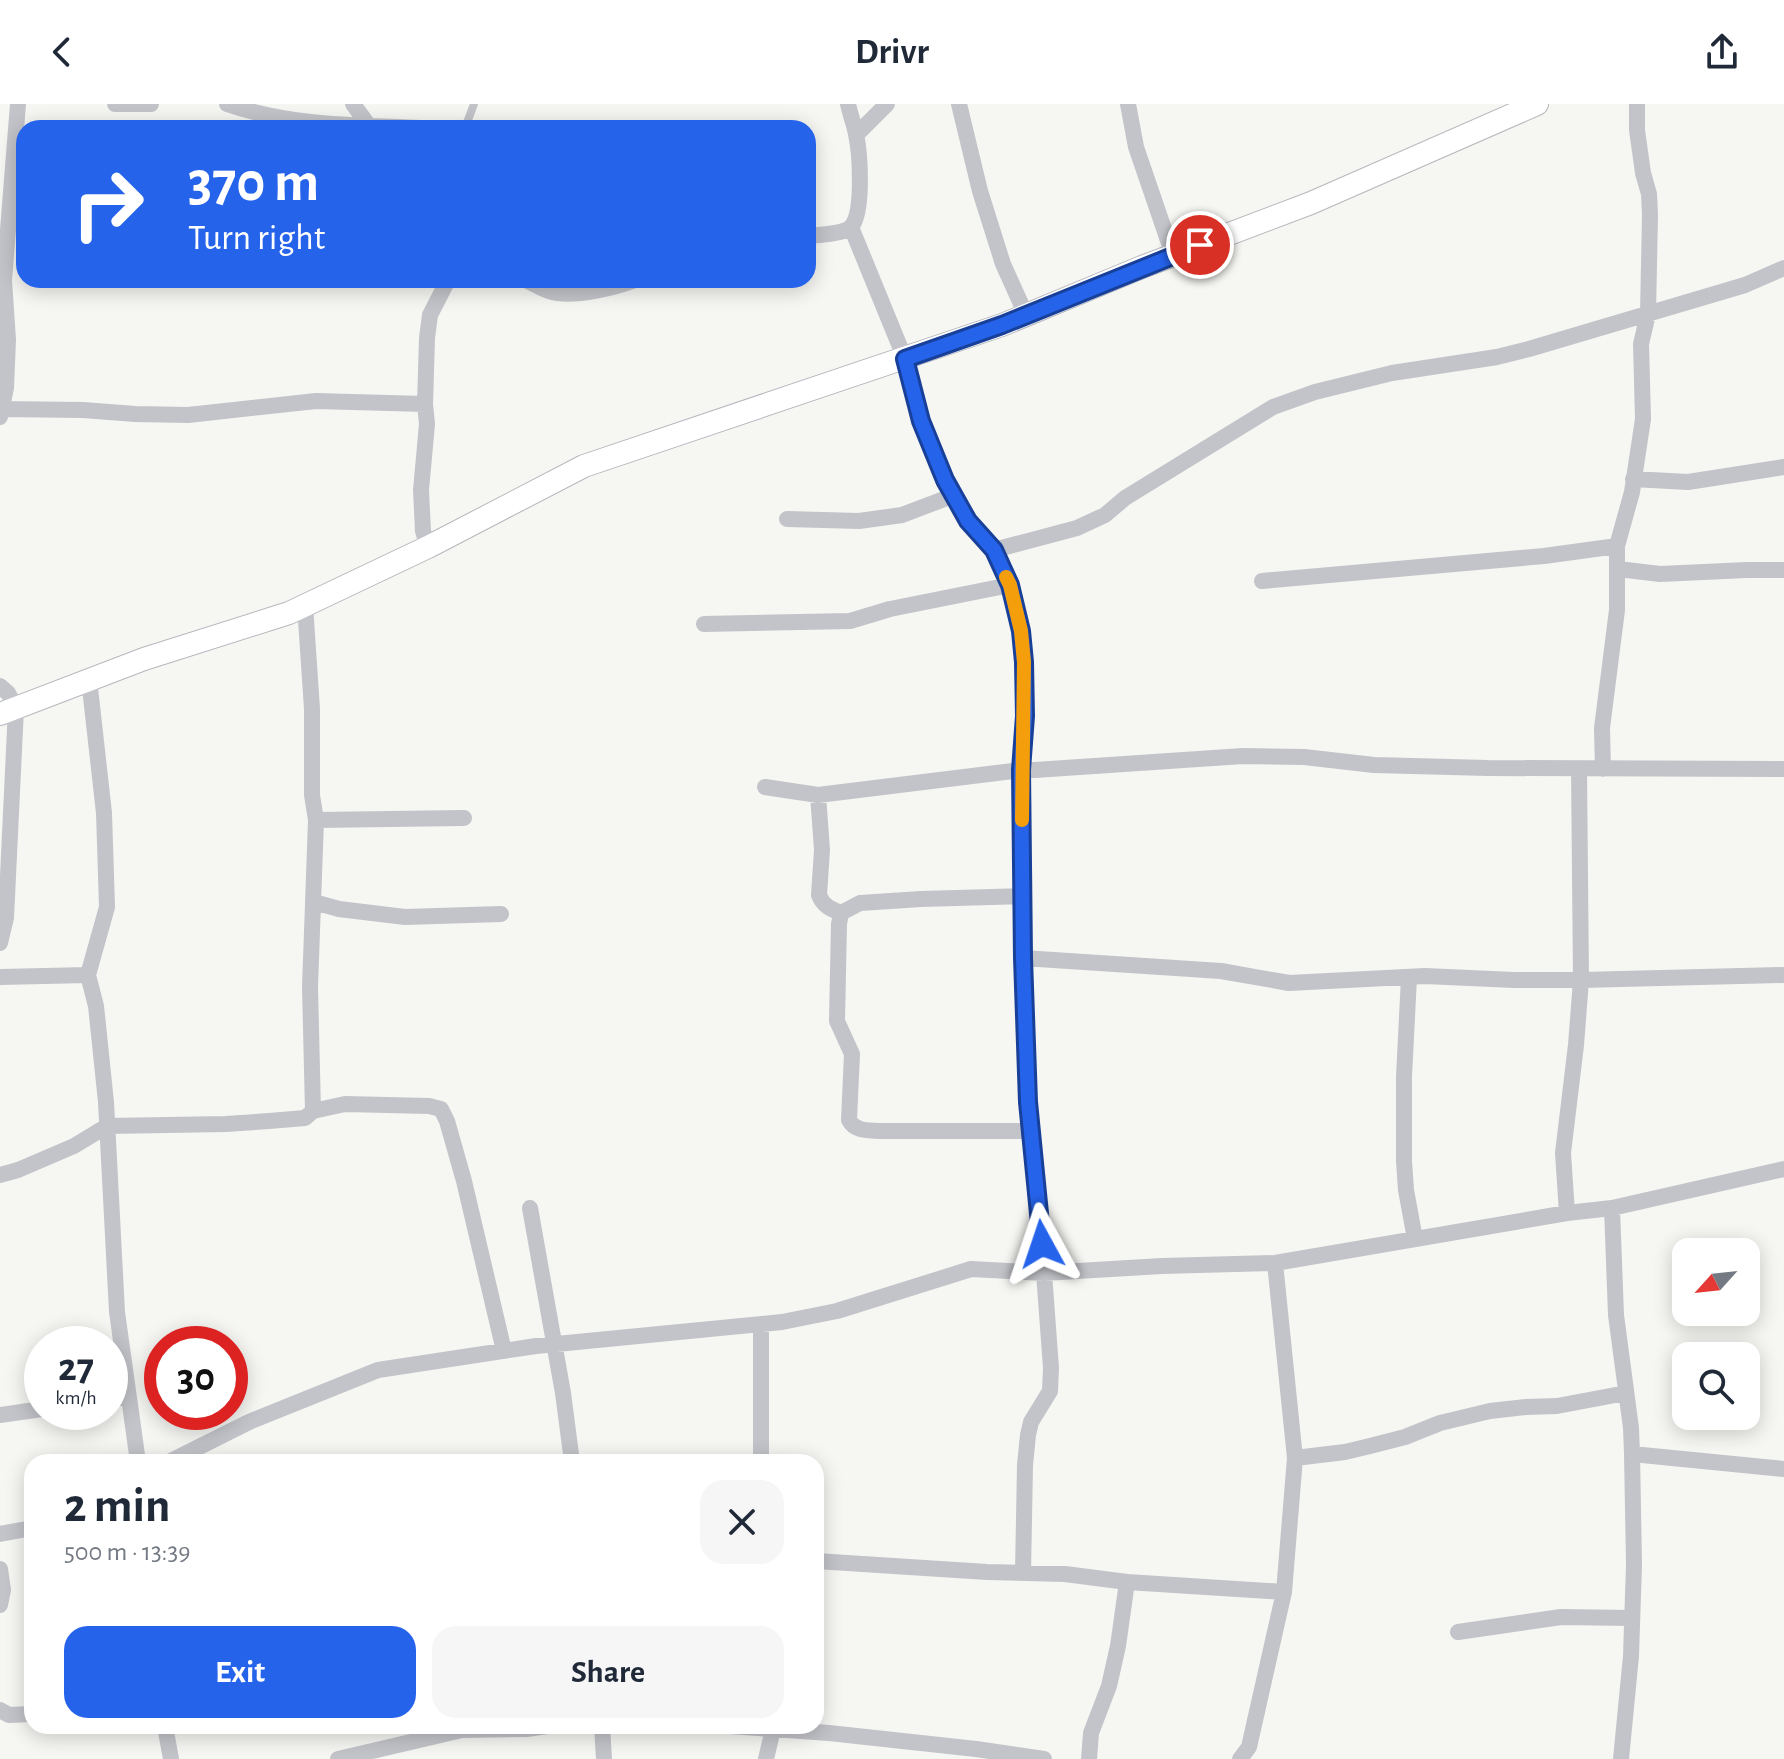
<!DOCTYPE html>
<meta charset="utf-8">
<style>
:root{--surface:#fff;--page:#f6f6f7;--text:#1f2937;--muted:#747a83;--accent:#2563eb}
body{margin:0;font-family:"Alegreya Sans",sans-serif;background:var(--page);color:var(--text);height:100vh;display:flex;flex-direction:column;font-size:30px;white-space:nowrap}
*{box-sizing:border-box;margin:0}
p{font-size:26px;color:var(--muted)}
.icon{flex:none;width:44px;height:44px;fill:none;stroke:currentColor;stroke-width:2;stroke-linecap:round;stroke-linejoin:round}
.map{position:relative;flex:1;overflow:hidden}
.side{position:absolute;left:24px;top:1350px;width:800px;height:280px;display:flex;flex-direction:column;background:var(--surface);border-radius:24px;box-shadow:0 4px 20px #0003}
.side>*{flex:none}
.top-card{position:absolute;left:16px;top:16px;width:800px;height:168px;border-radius:24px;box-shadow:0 4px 20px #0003;background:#2563eb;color:#fff;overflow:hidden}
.needle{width:52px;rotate:243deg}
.fabs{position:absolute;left:1672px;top:1134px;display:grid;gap:16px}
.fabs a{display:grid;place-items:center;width:88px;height:88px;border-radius:16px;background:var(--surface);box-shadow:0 4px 20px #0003;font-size:40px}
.speed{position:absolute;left:24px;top:1222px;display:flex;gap:16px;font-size:40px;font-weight:700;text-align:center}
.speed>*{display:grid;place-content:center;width:104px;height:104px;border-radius:50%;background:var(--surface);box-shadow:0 4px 20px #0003;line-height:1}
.speed small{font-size:20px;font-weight:400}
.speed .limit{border:12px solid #d22;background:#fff;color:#111}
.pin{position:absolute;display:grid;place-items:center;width:68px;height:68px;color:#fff;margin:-34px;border:4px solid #fff;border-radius:50%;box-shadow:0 2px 8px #0007}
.me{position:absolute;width:88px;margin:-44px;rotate:355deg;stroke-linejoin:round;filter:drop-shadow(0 0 6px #0008)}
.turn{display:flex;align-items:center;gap:28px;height:168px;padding:0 40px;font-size:36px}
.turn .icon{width:104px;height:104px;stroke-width:2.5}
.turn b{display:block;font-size:56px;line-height:68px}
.round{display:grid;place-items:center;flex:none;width:84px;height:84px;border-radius:24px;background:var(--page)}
.headline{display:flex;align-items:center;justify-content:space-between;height:136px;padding:0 40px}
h1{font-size:48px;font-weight:700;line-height:60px}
.primary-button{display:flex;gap:16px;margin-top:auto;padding:16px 40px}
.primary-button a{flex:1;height:92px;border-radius:24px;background:var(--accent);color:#fff;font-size:32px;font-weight:700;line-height:92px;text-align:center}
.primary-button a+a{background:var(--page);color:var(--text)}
header{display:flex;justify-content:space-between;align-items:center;height:104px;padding:0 40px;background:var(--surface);font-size:36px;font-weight:700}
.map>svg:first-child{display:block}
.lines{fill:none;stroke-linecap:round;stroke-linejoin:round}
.secondary-casing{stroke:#b5b7bd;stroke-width:24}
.lane{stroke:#c2c4c9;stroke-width:8}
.street{stroke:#c2c4c9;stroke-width:16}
.secondary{stroke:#fff;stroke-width:22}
.route-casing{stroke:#184099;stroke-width:20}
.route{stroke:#2563eb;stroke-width:14}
.slow{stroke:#f59e0b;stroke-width:14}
</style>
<header><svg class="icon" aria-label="back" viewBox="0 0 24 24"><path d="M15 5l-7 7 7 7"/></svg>Drivr<svg class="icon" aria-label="share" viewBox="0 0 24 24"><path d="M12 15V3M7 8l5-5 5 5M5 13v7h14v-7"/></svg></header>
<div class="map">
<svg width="1784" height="1655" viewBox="0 0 1784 1655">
<rect width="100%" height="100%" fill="#f6f6f3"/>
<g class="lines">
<defs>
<path id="secondary" d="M 0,610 L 144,555 L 289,509 L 428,443 L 584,362 L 1002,221 L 1142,163 L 1311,99 L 1537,0"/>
</defs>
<use href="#secondary" class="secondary-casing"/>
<path class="lane" d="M 465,24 L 474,0"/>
<path class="street" d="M 115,0 L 151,0
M 227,0 C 290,22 354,21 420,24
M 353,0 L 369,22
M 959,0 L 980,87 L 1003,160 L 1026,211
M 1128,0 L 1136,43 L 1173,151
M 856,31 L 887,0
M 851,123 L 905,255 L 921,317 L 945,376 L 952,392 L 968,417 L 994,446 L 1010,481 L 1021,527 L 1024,558 L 1025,612 L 1021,666 L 1023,854 L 1028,998 L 1044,1169 L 1051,1264 L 1050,1287 L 1031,1318 L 1028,1331 L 1025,1361 L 1023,1469
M 808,132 C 818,131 844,130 851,123 C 864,109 860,49 856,30 C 854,20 850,10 848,0
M 526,176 C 536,181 546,188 557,189 C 579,192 614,184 635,176
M 0,305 L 83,306 L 135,310 L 188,311 L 316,297 L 425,300
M 0,313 L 6,284 L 8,236 L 4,176 L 18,0
M 1633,375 L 1688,378 L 1784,363
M 787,415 L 859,417 L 902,411 L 952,392
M 428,443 L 423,427 L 421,386 L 427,320 L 425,300 L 427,234 L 430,211 L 448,176
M 994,446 L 1077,424 L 1105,411 L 1125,394 L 1273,303 L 1315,288 L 1392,269 L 1497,253 L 1529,245 L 1745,181 L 1784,164
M 1618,465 L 1660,470 L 1747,466 L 1784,466
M 1262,477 L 1544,452 L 1617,442
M 305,501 L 312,605 L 312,691 L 316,716 L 310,883 L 313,1007
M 704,520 L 850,517 L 890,505 L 1010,481
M 89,575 L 104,709 L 107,803 L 88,871 L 96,902 L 106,998 L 117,1208 L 138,1358
M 0,582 L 8,589 L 16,604 L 6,814 L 0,839
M 1603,665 L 1602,624 L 1617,506 L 1617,442 L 1632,388 L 1643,315 L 1641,240 L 1648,210 L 1650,111 L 1649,90 L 1643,69 L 1637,26 L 1637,0
M 765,683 L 818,691 L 1021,666 L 1035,666 L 1243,652 L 1304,653 L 1374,661 L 1488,664 L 1784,665
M 818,691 L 822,746 L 819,791 C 823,802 831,805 841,809
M 316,716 L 464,714
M 1023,792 L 921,795 L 860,799 L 841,809 L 839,820 L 837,917 L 852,950 L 849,1016 C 855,1028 869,1026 881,1027 L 1031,1027
M 314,798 L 339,805 L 405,813 L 501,810
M 1023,854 L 1221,867 L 1289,879 L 1425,872 L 1514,876 L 1581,876 L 1784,871
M 0,873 L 88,871
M 1409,873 L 1404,973 L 1404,1057 L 1406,1086 L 1415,1135
M 0,1071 L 18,1066 L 74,1042 L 107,1022 L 226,1020 L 269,1017 L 305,1014 L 313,1007 L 345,1000 L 429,1002 L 441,1005 L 447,1017 L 464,1077 L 504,1247
M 530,1104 L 563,1289 L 572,1358
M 1612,1104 L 1616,1211 L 1631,1324 L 1632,1350 L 1634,1460 L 1631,1552 L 1621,1655
M 1567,1109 L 1563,1049 L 1576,941 L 1581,876 L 1579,665
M 110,1295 L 128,1293
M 0,1311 L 42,1305
M 1632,1350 L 1784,1365
M 1295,1354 L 1345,1348 L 1370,1342 L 1405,1333 L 1440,1319 L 1490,1307 L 1526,1303 L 1557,1302 L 1626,1289
M 169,1358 L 249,1318 L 378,1266 L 536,1242 L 782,1218 L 837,1207 L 971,1165 L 1044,1169 L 1162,1162 L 1275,1159 L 1567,1109 L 1612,1104 L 1784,1065
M 759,1358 L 761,1352 L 761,1220
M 0,1430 L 32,1424
M 816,1457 L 987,1468 L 1065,1470 L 1127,1478 L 1284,1488
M 0,1465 L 3,1486 L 0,1501
M 1458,1528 L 1561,1513 L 1632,1514
M 0,1606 L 9,1611 L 32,1610
M 165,1622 L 171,1655
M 602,1622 L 604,1655
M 730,1622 L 829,1629 L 976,1645 L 1044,1655
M 338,1655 L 462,1626 L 527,1625 L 547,1622
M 766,1655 L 773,1625
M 1089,1655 L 1091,1629 L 1109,1582 L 1118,1542 L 1127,1478
M 1240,1655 L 1249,1643 L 1284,1488 L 1295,1354 L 1275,1159"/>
<use href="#secondary" class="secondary"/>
</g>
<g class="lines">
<defs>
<path id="route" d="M 1042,1140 L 1028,998 L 1023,854 L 1021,666 L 1025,612 L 1024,558 L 1021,527 L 1010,481 L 994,446 L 968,417 L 945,376 L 921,317 L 905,255 L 1002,221 L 1200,141"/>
</defs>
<use href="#route" class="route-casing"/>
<use href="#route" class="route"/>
<path class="slow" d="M 1006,473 L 1010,481 L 1021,527 L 1024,558 L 1022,716"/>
</g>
</svg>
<div class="fabs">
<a><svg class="needle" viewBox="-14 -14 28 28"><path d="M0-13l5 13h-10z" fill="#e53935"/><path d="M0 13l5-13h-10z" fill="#747a83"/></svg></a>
<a><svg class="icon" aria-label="search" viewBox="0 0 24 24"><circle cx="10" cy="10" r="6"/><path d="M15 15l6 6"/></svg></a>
</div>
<div class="speed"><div>27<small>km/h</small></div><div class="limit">30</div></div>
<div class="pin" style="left:1200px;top:141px;background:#d93025"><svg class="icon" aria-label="arrive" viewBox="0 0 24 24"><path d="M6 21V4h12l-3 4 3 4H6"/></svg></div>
<svg class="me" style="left:1042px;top:1140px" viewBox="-20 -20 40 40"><path d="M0-17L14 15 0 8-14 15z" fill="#2563eb" stroke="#fff" stroke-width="4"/></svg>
<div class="top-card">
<div class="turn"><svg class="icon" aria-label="right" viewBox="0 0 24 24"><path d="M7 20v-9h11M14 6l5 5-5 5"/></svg><div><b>370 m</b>Turn right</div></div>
</div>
<section class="side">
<div class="headline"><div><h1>2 min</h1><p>500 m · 13:39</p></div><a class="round"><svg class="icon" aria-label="close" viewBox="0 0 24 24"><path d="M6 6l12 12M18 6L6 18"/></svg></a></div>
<div class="primary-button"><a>Exit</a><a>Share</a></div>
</section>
</div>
